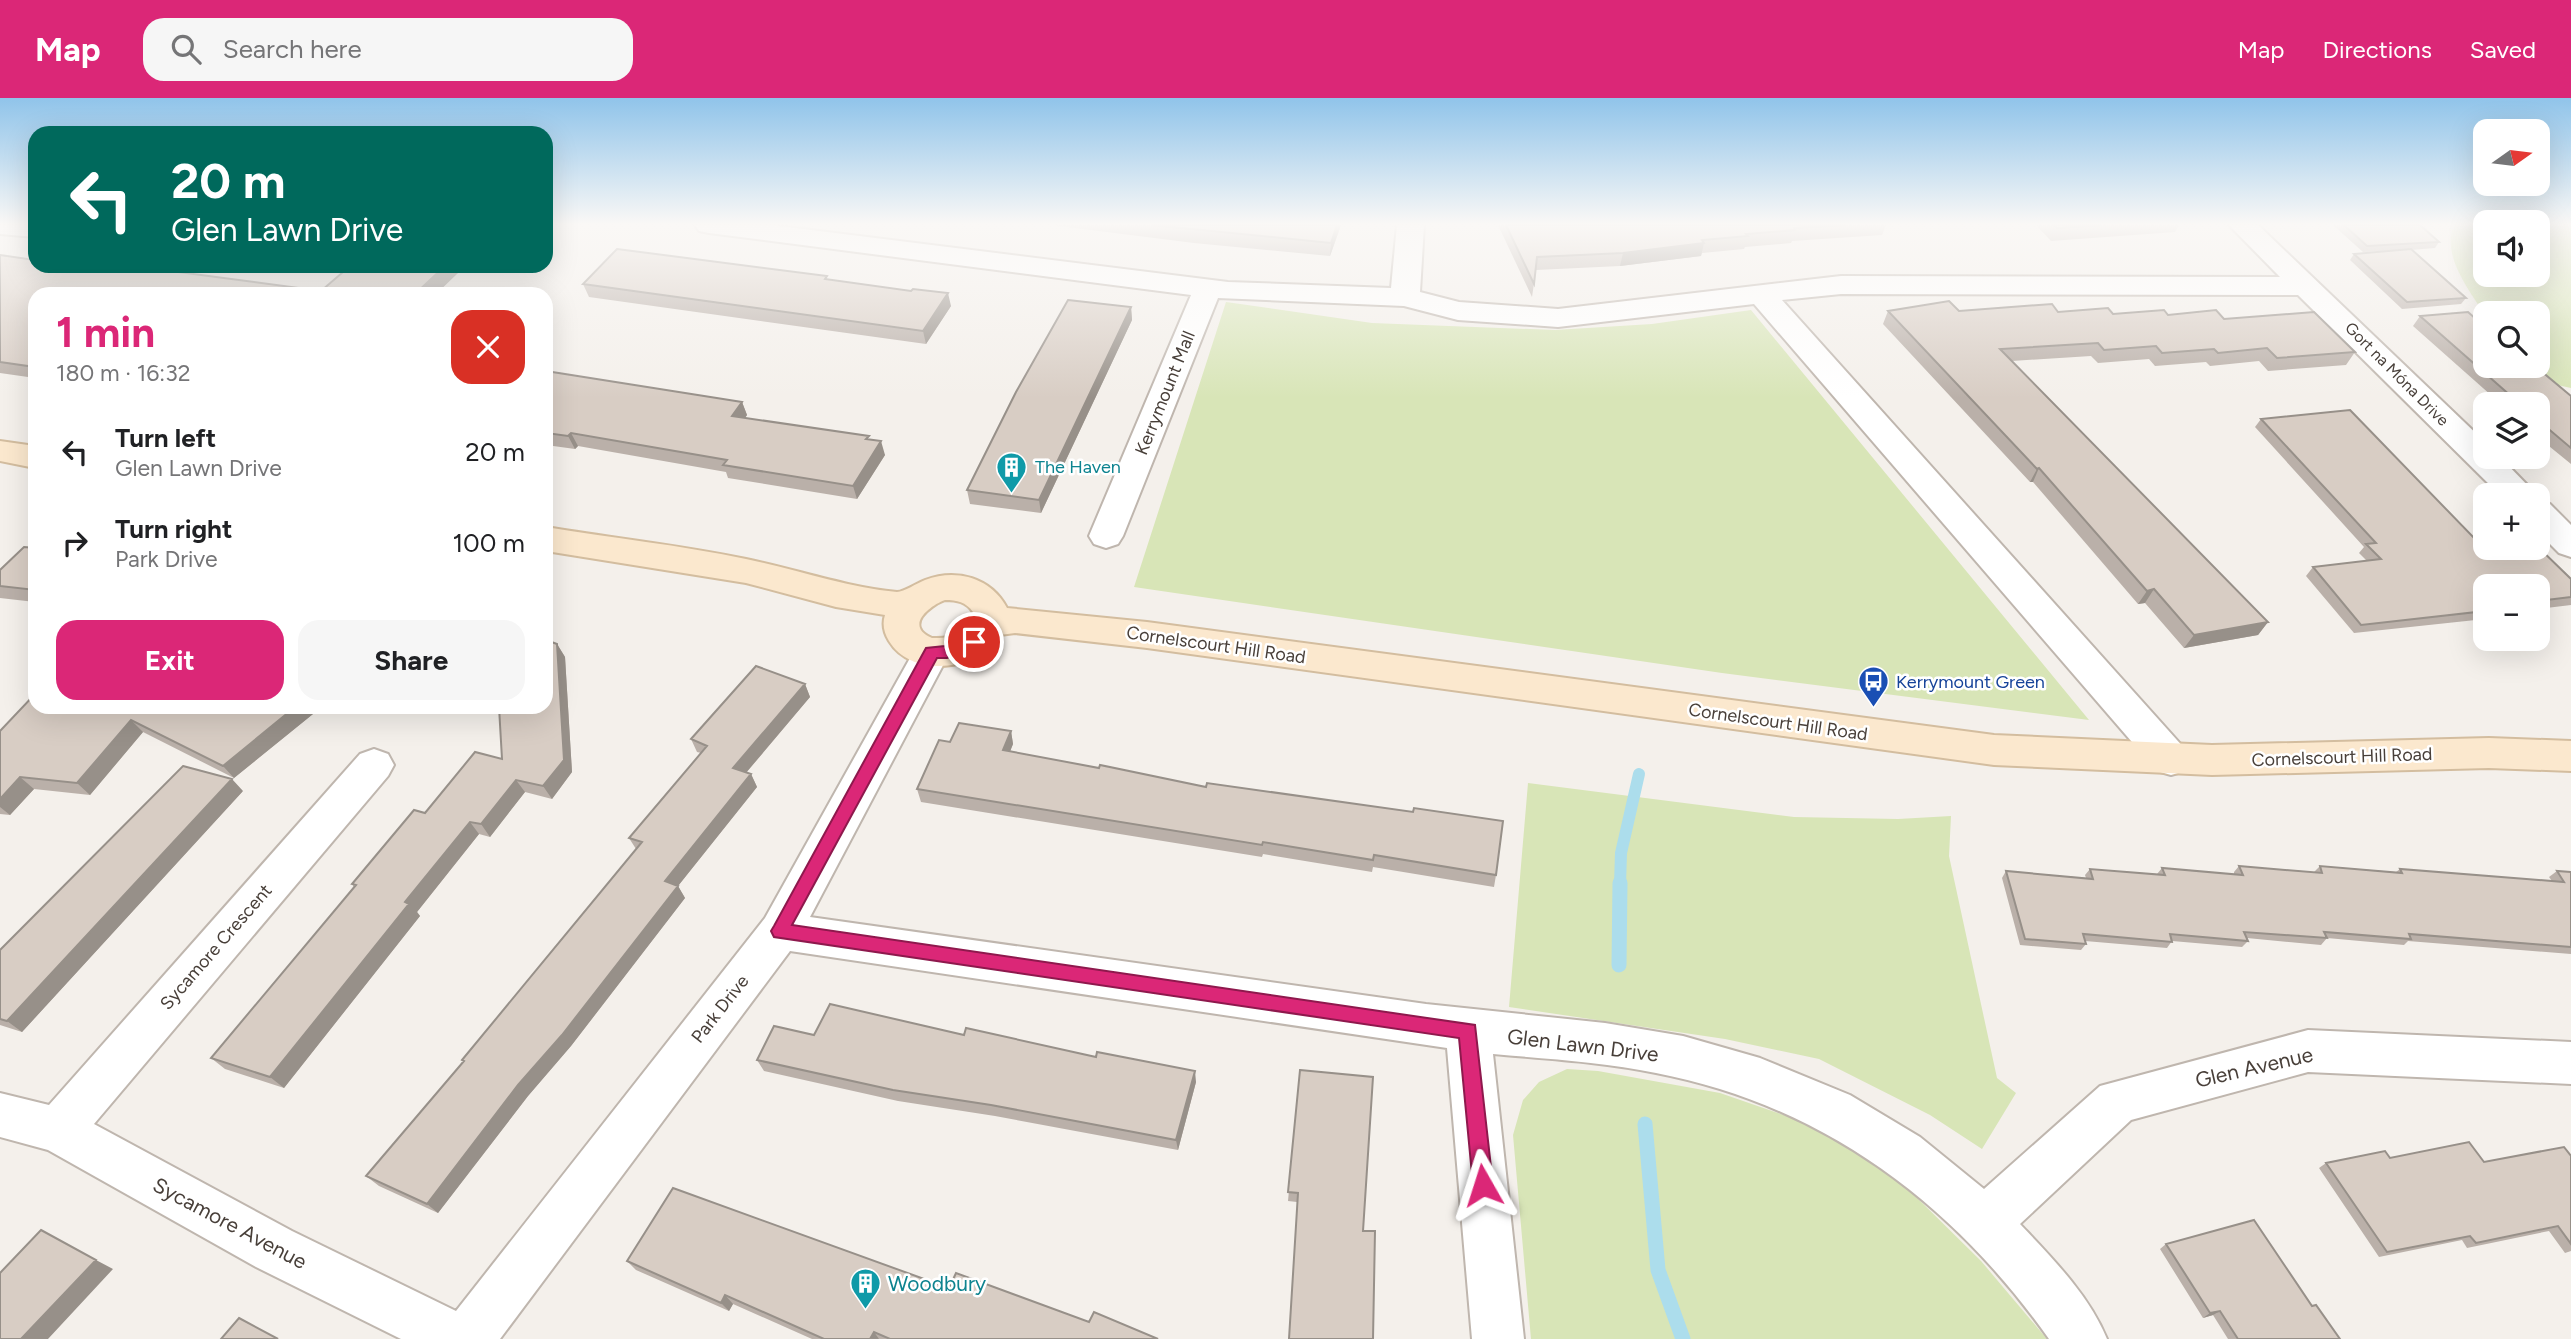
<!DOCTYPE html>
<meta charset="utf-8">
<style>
:root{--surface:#fff;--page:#f6f6f6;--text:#202124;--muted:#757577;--accent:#db2777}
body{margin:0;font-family:Figtree,sans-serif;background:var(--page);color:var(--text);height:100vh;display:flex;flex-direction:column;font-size:26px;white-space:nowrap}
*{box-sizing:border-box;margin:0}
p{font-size:23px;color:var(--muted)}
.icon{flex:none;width:38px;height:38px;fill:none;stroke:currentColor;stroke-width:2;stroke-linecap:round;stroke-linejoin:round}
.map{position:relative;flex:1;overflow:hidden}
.drawer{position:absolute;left:28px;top:189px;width:525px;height:427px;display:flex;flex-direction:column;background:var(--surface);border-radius:21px;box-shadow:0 7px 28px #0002}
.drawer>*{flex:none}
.hud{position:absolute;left:28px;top:28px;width:525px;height:147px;border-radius:21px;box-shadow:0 7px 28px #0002;background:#00695c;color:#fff;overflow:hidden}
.needle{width:46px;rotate:76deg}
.fabs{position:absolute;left:2473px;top:21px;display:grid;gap:14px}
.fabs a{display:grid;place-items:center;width:77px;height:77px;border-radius:14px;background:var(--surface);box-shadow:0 7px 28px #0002;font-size:35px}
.pin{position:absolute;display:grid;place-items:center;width:60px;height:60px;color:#fff;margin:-30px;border:4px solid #fff;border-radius:50%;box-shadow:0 2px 7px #0007}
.me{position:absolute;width:77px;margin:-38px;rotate:354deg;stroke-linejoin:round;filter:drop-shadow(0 0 5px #0008)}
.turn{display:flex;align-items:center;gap:24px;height:147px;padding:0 28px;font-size:32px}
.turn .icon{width:91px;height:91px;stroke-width:2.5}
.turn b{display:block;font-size:49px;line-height:60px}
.round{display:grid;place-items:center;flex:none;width:74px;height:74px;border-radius:21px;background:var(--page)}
.overview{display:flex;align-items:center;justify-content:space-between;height:119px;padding:0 28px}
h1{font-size:42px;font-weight:700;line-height:52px;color:var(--accent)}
.action{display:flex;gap:14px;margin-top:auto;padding:14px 28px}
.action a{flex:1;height:80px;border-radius:21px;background:var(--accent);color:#fff;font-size:28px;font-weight:700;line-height:80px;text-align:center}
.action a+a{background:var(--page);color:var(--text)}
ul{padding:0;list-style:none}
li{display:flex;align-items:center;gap:21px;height:91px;padding:0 28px}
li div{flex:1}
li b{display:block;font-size:26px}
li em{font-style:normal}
header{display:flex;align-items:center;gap:42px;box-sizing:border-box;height:98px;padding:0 35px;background:var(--accent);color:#fff}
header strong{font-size:33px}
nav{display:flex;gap:38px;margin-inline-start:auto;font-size:24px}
.search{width:490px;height:63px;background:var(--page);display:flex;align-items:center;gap:18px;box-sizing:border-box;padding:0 24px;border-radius:21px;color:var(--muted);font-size:26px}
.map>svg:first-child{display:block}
.green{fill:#d8e5b7}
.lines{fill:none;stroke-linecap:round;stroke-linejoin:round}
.stream-far1{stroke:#acddec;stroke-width:12}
.stream{stroke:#acddec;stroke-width:15}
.street-casing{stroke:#bfb6ae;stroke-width:4}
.secondary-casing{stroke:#d3bd9f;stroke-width:4}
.street{fill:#fff;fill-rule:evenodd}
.secondary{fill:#fbe8ce;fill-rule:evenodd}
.wall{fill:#bab0a9}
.shaded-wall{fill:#979089}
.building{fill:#d8cdc4;stroke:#979089;stroke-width:2}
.route{fill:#db2777;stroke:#8e194d;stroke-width:2}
.labels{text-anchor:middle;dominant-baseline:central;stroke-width:5;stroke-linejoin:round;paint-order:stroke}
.far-street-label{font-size:16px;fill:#483f39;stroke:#fff}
.street-label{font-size:18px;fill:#483f39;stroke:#fff}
.culture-label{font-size:18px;fill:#0d838f;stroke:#fff;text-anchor:start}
.transit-label{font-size:18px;fill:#164399;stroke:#fff;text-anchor:start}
.near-street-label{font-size:21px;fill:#483f39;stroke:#fff}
.near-culture-label{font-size:21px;fill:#0d838f;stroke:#fff;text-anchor:start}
</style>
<header>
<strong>Map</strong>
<div class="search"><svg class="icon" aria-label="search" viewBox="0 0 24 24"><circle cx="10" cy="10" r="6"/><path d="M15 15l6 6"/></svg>Search here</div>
<nav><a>Map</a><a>Directions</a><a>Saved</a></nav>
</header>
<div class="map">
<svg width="2571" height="1241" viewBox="0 0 2571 1241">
<rect width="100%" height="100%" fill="#f4f0eb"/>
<path class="green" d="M 2454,127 L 2485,127 L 2485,177 L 2538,177 L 2538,127 L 2571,127 L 2571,290 L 2553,286 L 2530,268 L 2538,268 L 2538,215 L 2485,217 C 2469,192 2441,157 2454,127 Z
M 1226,204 L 1372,225 L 1555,232 L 1652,226 L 1751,212 L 2089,622 L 1722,575 L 1134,489 Z
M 1528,685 L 1794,719 L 1898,721 L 1951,718 L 1949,758 L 1997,980 L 2016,995 L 1982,1051 L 1930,1017 L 1819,961 L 1725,941 L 1509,909 Z
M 1567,971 L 1598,973 L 1720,995 L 1821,1030 L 1903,1086 L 1981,1163 L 2047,1241 L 1531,1241 L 1513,1037 L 1523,1002 L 1539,984 Z"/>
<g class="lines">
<path class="stream-far1" d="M 1620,787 L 1621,755 L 1639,676"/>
<path class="stream" d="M 1619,867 L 1620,785
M 1645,1026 L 1658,1172 L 1683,1241"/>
<defs>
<path id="street" d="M 0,127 L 35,127 L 35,139 L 0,136 Z
M 695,127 L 771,127 L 1228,184 L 1391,190 L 1397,127 L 1424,127 L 1420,194 L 1459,204 L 1558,211 L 1841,178 L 2280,179 L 2229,127 L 2258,127 L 2485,344 L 2485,359 L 2500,359 L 2537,397 L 2500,397 L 2298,197 L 1841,196 L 1782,202 L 2185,651 L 2191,662 L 2185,673 L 2171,677 L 2157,673 L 1754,206 L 1558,229 L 1458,222 L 1404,208 L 1218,200 L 1123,438 L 1118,446 L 1106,450 L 1094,446 L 1089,438 L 1191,197 L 709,135 L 699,133 Z
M 2538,403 L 2550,406 L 2571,427 L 2571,459 L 2559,455 L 2538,434 Z
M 932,540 L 945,544 L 950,554 L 810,819 L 1426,906 L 1605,925 L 1683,938 L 1760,960 L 1850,997 L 1920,1039 L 1984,1091 L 2100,988 L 2308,932 L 2571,944 L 2571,986 L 2308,974 L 2131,1022 L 2020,1126 C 2052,1160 2089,1197 2107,1241 L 2049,1241 C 1952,1104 1822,1007 1656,975 C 1603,964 1548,961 1493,956 L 1524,1241 L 1472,1241 L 1447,950 L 790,853 L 500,1241 L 401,1241 L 256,1169 L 48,1052 L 0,1039 L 0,995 L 49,1007 L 360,656 L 374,651 L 388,656 L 394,667 L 388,678 L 94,1026 L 292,1133 L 456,1213 L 765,820 L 919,544 Z"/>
<path id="secondary" d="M 0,343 L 35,348 L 35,370 L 0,363 Z
M 546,429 C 612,440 680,447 746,461 C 796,471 845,489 897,494 C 904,494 917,485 925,482 C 957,470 991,480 1007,510 L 1147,524 L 1994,637 L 2212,647 L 2489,640 L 2571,643 L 2571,673 L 2489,670 L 2212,677 L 1994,667 L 1147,550 L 1015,535 L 1000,537 C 979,573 912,581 889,543 C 884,535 882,526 885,517 L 836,509 L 746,485 L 546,453 ZM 945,502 C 957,502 966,504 973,514 C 968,535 952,541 932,540 C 904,528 929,508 945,502 Z"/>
</defs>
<use href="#street" class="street-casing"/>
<use href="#secondary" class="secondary-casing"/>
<use href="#street" class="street"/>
<use href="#secondary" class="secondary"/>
</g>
<path class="wall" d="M 1051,127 L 1341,127 L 1330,158 L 1194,145 Z
M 1498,127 L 1886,127 L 1882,137 L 1792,143 L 1791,145 L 1745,149 L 1744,151 L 1702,155 L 1701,158 L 1620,168 L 1536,172 L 1532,199 Z
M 2036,127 L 2179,127 L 2175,134 L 2051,143 Z
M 2333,127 L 2420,127 L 2439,144 L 2435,150 L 2411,152 L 2466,200 L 2461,206 L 2402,211 L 2350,162 L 2354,156 L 2408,152 L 2363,154 Z
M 0,157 L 35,162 L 321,193 L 350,168 L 459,168 L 461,172 L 436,196 L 35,196 L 35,280 L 0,275 Z
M 828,182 L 911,193 L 951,208 L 926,246 L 589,199 L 583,186 Z
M 1131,209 L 1132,222 L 1041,415 L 970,406 L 967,392 Z
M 1888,213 L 2058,214 L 2113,216 L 2168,217 L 2224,221 L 2355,254 L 2346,267 L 2268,273 L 2259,263 L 2210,268 L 2206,264 L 2155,268 L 2149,261 L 2098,265 L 2091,258 L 2012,263 L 2268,524 L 2258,537 L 2184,550 L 2145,505 L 2138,506 L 2033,384 L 2030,384 L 1883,226 Z
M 2420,218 L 2485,268 L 2571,298 L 2571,366 L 2538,339 L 2538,306 L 2501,306 L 2413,228 Z
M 546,273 L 742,304 L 747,317 L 745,320 L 870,342 L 885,357 L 857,401 L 728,380 L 726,374 L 578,348 L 575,351 L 546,347 Z
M 2261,321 L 2476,442 L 2571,481 L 2571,507 L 2538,511 L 2538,488 L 2485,488 L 2485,521 L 2354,535 L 2306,478 L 2313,469 L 2367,463 L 2359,455 L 2364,449 L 2255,329 Z
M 35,450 L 35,504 L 0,500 L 0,472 Z
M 557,546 L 565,559 L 572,674 L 552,701 L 525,694 L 490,739 L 479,736 L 417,814 L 420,818 L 284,990 L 225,971 L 211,960 L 354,789 L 352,786 L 425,715 L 502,661 Z
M 805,586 L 810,599 L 746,675 L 751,676 L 757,689 L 678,788 L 685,800 L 571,948 L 528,998 L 438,1115 L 379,1088 L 366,1078 L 464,963 L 462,962 L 636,751 L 629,740 L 701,655 L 697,654 L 691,641 Z
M 35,596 L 313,616 L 234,680 L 143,634 L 90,697 L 34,691 L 10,717 L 0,716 L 0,633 Z
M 1011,633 L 1013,646 L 1010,653 L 1496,777 L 1494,789 L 1373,769 L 1372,774 L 1263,756 L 1262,759 L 921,704 L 917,691 L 950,644 Z
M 243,693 L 22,934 L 0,927 L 0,852 Z
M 2239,768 L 2314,774 L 2320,768 L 2396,774 L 2400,771 L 2552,783 L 2549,779 L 2557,773 L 2571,774 L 2571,856 L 2408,843 L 2404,847 L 2327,840 L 2321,847 L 2247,840 L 2248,843 L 2242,849 L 2172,843 L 2167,850 L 2085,843 L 2086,846 L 2081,852 L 2020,847 L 2002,780 L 2006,773 L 2086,780 L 2085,777 L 2090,771 L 2157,776 L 2162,770 L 2234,776 L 2234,774 Z
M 814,937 L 964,937 L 1196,984 L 1178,1052 L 995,1018 L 898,1003 L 764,973 L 757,962 Z
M 1300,972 L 1363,1133 L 1297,1104 L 1288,1103 Z
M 2571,1058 L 2571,1153 L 2565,1155 L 2549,1133 L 2467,1150 L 2462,1142 L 2379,1159 L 2319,1070 L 2326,1065 L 2390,1060 L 2484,1064 Z
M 2166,1146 L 2312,1208 L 2340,1241 L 2228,1241 L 2213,1217 L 2203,1220 L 2160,1151 Z
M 627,1163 L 949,1190 L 1158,1241 L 812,1241 L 733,1206 L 729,1213 L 636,1172 Z"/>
<path class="shaded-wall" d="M 1337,127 L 1341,127 L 1330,158 L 1331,145 Z
M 1704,145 L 1701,158 L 1620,168 L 1623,155 Z
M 445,168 L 459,168 L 461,172 L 436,196 L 415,196 Z
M 948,195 L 951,208 L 926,246 L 923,233 Z
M 1131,209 L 1132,222 L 1041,415 L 1039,402 Z
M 742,304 L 747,317 L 737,331 L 732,318 Z
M 571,335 L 578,348 L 575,351 L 568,338 Z
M 881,343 L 885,357 L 857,401 L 853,388 Z
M 2039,370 L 2033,384 L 2030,384 L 2037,371 Z
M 2154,491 L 2145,505 L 2138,506 L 2147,493 Z
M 2268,524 L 2258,537 L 2184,550 L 2194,537 Z
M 557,546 L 565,559 L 572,674 L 552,701 L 543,688 Z
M 805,586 L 810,599 L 739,683 L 733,670 Z
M 295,609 L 307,609 L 313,616 L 234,680 L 223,668 Z
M 131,622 L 143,634 L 90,697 L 77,685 Z
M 1011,633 L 1013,646 L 1006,664 L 1003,652 Z
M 751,676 L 757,689 L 678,788 L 685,800 L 571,948 L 528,998 L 438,1115 L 427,1106 L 665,783 Z
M 20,679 L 34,691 L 10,717 L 0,709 L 0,701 Z
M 232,681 L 243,693 L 22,934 L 7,923 Z
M 516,682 L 525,694 L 490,739 L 481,726 Z
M 470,724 L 479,736 L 417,814 L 420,818 L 284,990 L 270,979 L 405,804 Z
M 1195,973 L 1196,984 L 1178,1052 L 1176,1042 Z
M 96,1162 L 113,1171 L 48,1241 L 21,1241 Z
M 725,1197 L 733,1206 L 729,1213 L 721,1205 Z
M 2220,1213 L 2213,1217 L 2203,1220 L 2210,1215 Z
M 874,1234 L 879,1241 L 870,1241 Z"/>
<path class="building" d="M 1152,127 L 1337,127 L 1331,145 Z
M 1506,127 L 1845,127 L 1794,130 L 1795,132 L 1746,136 L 1748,138 L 1702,142 L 1704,145 L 1623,155 L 1537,159 L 1534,186 Z
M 2054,127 L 2102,127 L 2057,130 Z
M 2344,127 L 2420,127 L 2439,144 L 2367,148 Z
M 617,151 L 827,178 L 825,181 L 911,193 L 913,191 L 948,195 L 923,233 L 583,186 Z
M 2411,151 L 2466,200 L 2407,204 L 2354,156 Z
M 0,157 L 35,162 L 35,168 L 133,168 L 321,193 L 350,168 L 445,168 L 415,196 L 35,196 L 35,269 L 0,264 Z
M 1068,202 L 1131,209 L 1039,402 L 967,392 L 1016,294 Z
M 1949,203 L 1959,213 L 2052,206 L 2058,214 L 2108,210 L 2113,216 L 2164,212 L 2168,217 L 2216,212 L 2224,221 L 2314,214 L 2355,254 L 2277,260 L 2267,250 L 2218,255 L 2214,251 L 2162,255 L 2156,248 L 2104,252 L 2098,245 L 2000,251 L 2268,524 L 2194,537 L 2154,491 L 2147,493 L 2039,370 L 2037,371 L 1888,213 Z
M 2468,214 L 2485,229 L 2485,268 L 2535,268 L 2571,298 L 2571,350 L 2538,322 L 2538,306 L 2520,306 L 2420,218 Z
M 546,273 L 742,304 L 732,318 L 869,338 L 866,341 L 881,343 L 853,388 L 723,367 L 727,362 L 571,335 L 568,338 L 546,335 Z
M 2350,312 L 2476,442 L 2485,441 L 2485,450 L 2538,449 L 2571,481 L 2571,499 L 2538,503 L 2538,488 L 2485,488 L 2485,513 L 2361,527 L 2313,469 L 2381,461 L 2366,446 L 2376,445 L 2261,321 Z
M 24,449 L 35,450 L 35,492 L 0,488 L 0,472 Z
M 546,542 L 557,546 L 564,662 L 543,688 L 516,682 L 481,726 L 470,724 L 405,804 L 409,806 L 270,979 L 211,960 L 356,787 L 352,786 L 414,712 L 425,715 L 475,654 L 502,661 L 499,609 L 546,609 Z
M 756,568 L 805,586 L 733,670 L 751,676 L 665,783 L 678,788 L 562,937 L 518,987 L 427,1106 L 366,1078 L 464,963 L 462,962 L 642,744 L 629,740 L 707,648 L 691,641 Z
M 35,596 L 35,609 L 295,609 L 223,668 L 131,622 L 77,685 L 20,679 L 0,701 L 0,633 Z
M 959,625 L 1011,633 L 1003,652 L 1099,670 L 1100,667 L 1206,689 L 1207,685 L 1413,714 L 1414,710 L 1503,723 L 1496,777 L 1374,757 L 1373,762 L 1263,744 L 1262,747 L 917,691 L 939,642 L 950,644 Z
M 183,668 L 232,681 L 7,923 L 0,921 L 0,852 Z
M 2239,768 L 2322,775 L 2320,768 L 2402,775 L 2400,771 L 2564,784 L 2557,773 L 2571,774 L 2571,849 L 2409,836 L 2411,841 L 2324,834 L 2327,840 L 2244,834 L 2248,843 L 2170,836 L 2172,844 L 2083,836 L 2086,846 L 2025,841 L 2006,773 L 2093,781 L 2090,771 L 2165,777 L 2162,770 L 2243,777 Z
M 830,906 L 964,937 L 966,930 L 1096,959 L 1097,954 L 1195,973 L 1176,1042 L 991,1007 L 893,992 L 757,962 L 774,928 L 814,937 Z
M 1300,972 L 1373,979 L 1363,1133 L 1375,1133 L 1373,1241 L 1289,1241 L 1298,1095 L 1288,1094 Z
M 2469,1044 L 2484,1064 L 2564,1049 L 2571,1058 L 2571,1146 L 2558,1128 L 2476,1145 L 2470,1138 L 2387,1154 L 2326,1065 L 2385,1053 L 2390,1060 Z
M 673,1090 L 949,1190 L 956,1175 L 1089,1224 L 1094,1214 L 1158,1241 L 890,1241 L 874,1234 L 870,1241 L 824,1241 L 725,1197 L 721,1205 L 627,1163 Z
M 2254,1122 L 2312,1208 L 2316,1207 L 2340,1241 L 2238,1241 L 2220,1213 L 2210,1215 L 2166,1146 Z
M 41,1132 L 96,1162 L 21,1241 L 0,1241 L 0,1175 Z
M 239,1220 L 278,1241 L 221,1241 Z"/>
<linearGradient id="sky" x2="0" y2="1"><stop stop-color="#90c4ea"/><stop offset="0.42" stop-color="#faf8f6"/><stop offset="1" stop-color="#faf8f6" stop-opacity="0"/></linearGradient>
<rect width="2571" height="300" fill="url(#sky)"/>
<path class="route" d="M 974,538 L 981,544 L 979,547 L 947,560 L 937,560 L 792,827 L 1475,927 L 1493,1087 L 1490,1094 L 1483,1097 L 1476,1094 L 1473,1087 L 1459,940 L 774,839 L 771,833 L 774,828 L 926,550 L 945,548 Z"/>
<defs>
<symbol id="building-pin" viewBox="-11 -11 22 30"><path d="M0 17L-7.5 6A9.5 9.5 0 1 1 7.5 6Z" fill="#0f9aa8" stroke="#fff"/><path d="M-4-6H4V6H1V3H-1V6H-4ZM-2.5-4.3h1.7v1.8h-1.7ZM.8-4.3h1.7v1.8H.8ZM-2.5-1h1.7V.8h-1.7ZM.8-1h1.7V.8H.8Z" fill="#fff"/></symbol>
<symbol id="bus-pin" viewBox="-11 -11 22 30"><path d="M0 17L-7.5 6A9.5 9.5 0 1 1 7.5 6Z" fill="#1a4fb4" stroke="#fff"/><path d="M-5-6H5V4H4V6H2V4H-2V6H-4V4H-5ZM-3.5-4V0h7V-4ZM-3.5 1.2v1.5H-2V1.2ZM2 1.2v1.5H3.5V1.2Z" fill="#fff"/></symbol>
</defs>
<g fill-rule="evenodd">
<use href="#building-pin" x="994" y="352" width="35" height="47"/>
<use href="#bus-pin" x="1856" y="566" width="35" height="47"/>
<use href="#building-pin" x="848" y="1168" width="35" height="47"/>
</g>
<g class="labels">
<g class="far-street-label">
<text transform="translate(2397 276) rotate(45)">Gort na Móna Drive</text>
</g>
<g class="street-label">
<text transform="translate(1165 295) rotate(-68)">Kerrymount Mall</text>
<text transform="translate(1216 547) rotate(8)">Cornelscourt Hill Road</text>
<text transform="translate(1778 624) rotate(8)">Cornelscourt Hill Road</text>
<text transform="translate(2342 659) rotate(-2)">Cornelscourt Hill Road</text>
<text transform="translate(216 849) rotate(-49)">Sycamore Crescent</text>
<text transform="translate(720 911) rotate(-52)">Park Drive</text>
</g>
<g class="culture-label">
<text x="1035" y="369">The Haven</text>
</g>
<g class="transit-label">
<text x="1896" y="584">Kerrymount Green</text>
</g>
<g class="near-street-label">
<text transform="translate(1583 947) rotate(7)">Glen Lawn Drive</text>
<text transform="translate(2254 969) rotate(-13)">Glen Avenue</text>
<text transform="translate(230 1125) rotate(28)">Sycamore Avenue</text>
</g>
<g class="near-culture-label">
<text x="888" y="1185">Woodbury</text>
</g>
</g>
</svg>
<div class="fabs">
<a><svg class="needle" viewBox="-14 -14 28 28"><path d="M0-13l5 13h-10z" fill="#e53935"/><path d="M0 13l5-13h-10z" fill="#757577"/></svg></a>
<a><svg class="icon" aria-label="sound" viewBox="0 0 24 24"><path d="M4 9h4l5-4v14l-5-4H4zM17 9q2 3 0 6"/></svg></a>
<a><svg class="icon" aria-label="search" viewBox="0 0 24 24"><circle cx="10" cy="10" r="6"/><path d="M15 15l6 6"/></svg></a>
<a><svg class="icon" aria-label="layers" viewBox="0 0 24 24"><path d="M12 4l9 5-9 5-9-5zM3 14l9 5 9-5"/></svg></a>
<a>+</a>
<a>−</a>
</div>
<div class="pin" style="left:974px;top:544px;background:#d93025"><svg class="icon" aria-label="arrive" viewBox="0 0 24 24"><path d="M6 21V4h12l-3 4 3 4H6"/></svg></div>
<svg class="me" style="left:1483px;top:1087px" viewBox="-20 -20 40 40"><path d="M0-17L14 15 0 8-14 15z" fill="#db2777" stroke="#fff" stroke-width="4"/></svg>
<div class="hud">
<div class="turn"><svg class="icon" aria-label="left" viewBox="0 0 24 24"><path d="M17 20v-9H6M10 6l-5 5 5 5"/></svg><div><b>20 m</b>Glen Lawn Drive</div></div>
</div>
<section class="drawer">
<div class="overview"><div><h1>1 min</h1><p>180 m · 16:32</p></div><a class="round" style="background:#d93025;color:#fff"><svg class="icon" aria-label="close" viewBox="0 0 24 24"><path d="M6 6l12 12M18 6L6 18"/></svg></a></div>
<ul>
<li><svg class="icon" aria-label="left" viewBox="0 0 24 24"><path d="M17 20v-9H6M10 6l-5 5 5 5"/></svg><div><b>Turn left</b><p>Glen Lawn Drive</p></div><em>20 m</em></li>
<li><svg class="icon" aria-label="right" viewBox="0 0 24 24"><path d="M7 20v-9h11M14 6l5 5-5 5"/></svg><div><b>Turn right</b><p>Park Drive</p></div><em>100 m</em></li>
</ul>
<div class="action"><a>Exit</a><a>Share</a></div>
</section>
</div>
